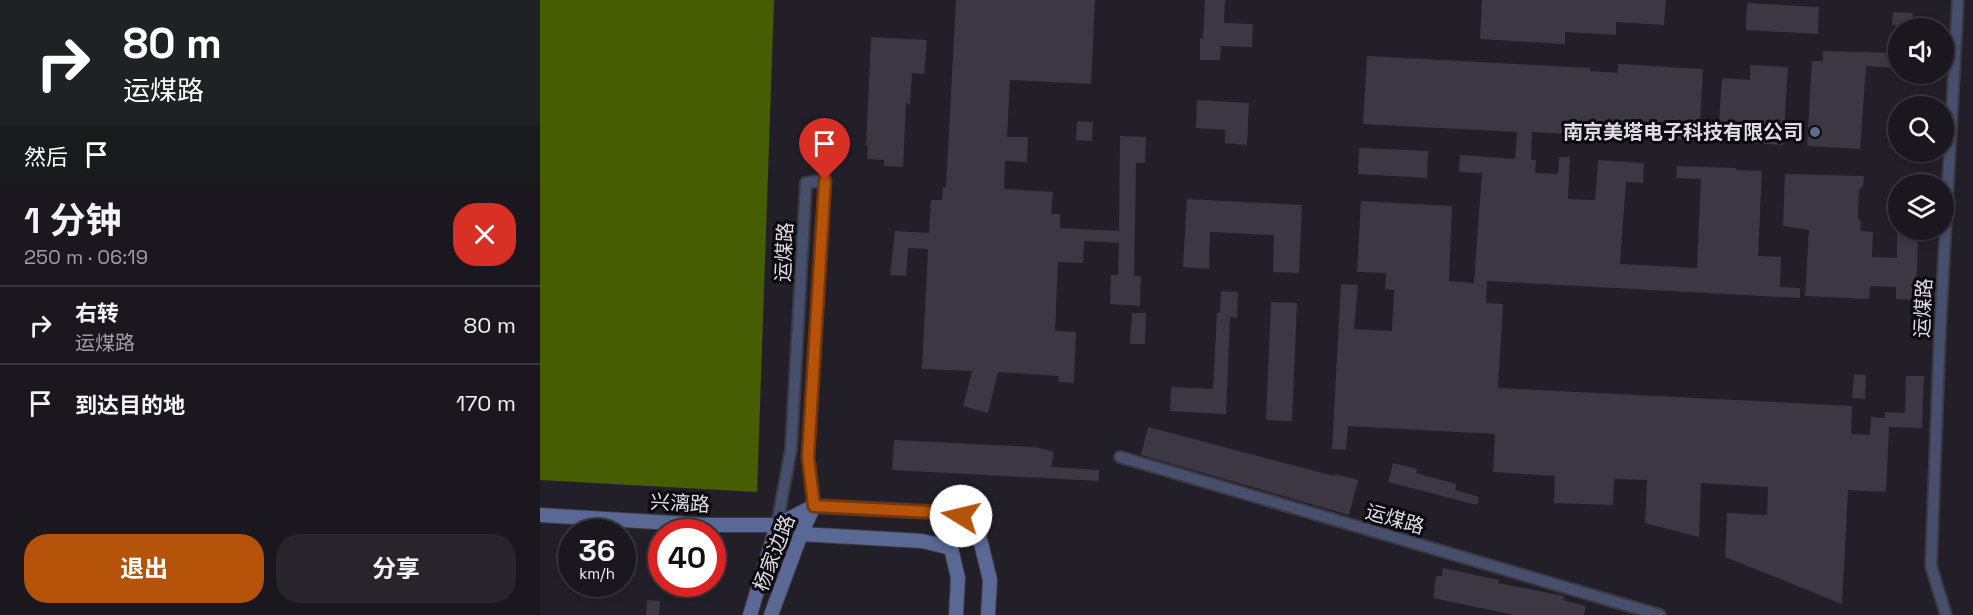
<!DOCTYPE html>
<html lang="zh">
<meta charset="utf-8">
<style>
:root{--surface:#1a171f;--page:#27242c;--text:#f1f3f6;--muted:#9f9fa4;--line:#38363d;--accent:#b45309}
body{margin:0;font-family:"Space Grotesk","Noto Sans SC",sans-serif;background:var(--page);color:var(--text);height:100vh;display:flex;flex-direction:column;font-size:22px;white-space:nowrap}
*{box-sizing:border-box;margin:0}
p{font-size:20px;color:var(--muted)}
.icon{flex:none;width:33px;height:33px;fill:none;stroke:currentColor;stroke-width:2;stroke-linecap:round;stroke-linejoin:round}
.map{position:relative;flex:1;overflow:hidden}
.details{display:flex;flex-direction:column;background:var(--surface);width:540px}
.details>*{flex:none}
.top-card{background:#202124;color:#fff;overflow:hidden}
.fabs{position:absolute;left:1348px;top:18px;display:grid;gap:12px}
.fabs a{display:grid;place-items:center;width:66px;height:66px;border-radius:50%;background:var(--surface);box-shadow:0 3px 9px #0003,0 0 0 2px var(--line);font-size:30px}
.speed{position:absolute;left:18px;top:519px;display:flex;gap:12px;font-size:30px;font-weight:700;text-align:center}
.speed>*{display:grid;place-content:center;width:78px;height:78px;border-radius:50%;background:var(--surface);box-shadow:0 3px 9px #0003,0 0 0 2px var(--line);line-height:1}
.speed small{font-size:15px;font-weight:400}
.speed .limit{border:9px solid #d22;background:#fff;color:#111}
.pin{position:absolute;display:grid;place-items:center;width:51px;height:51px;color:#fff;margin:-62px -26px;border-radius:50% 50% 50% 0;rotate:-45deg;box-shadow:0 0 6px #0007}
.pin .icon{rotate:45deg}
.me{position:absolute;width:66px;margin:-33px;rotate:279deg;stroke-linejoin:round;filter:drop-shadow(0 0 4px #0008)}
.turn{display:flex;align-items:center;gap:21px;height:126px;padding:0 24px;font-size:27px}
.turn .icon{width:78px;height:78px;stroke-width:2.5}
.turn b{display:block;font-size:42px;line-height:51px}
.then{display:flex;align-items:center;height:57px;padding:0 24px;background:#0003;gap:12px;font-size:22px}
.round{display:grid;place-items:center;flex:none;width:63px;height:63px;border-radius:24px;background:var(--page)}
.summary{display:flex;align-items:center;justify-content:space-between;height:102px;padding:0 24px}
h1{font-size:36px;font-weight:700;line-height:45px}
.action{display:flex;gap:12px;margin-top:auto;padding:12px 24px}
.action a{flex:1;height:69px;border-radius:24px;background:var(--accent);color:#fff;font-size:24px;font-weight:700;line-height:69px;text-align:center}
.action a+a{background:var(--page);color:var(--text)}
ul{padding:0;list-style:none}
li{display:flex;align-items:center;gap:18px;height:78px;padding:0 24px;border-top:2px solid var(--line)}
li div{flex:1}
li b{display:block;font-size:22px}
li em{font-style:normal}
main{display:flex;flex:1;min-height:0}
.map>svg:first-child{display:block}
.forest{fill:#465d03}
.building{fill:#3c3743}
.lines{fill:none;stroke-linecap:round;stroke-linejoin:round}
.street-casing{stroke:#3d3943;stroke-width:14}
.secondary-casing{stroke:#3d3943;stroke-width:16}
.street{stroke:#464f6c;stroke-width:10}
.secondary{stroke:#5a6896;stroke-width:14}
.route-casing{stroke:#753606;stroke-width:15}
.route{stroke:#b45309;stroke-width:10}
.service-dot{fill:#5c6f8a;stroke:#0b0a0e;stroke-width:2}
.labels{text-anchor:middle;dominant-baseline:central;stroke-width:6;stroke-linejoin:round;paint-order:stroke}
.poi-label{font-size:20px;font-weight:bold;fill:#dfdce3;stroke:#0b0a0e;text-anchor:end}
.street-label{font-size:20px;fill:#dfdce3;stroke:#0b0a0e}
</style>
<main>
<section class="details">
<div class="top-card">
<div class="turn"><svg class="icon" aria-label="right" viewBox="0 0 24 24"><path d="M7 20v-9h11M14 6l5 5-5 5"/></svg><div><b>80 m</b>运煤路</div></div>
<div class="then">然后<svg class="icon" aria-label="arrive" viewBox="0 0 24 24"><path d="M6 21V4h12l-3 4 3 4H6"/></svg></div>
</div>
<div class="summary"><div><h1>1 分钟</h1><p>250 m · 06:19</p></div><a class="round" style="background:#d93025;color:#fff"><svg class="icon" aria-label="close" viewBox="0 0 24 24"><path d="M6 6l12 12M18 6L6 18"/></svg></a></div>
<ul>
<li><svg class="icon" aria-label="right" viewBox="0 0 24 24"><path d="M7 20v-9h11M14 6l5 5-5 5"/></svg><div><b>右转</b><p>运煤路</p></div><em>80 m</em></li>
<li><svg class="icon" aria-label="arrive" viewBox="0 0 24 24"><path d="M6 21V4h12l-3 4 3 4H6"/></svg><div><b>到达目的地</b></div><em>170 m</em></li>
</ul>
<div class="action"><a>退出</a><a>分享</a></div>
</section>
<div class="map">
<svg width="1433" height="615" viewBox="0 0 1433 615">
<rect width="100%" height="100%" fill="#231f29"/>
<path class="forest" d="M 0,0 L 234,0 L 217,492 L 0,480 Z"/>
<path class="building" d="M 416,0 L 555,0 L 551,84 L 470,80 L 467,137 L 488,137 L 487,162 L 465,161 L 464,189 L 513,192 L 511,214 L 520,214 L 520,228 L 579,231 L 580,136 L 606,137 L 605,163 L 596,163 L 594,276 L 601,276 L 600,306 L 570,304 L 571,275 L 578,275 L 579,243 L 544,241 L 543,263 L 518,262 L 515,331 L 536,332 L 534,383 L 518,382 L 519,376 L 458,372 L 448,413 L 423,406 L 432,371 L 382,369 L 388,249 L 368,248 L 366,276 L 350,275 L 355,231 L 389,233 L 391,200 L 402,200 L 403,187 L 406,187 Z
M 665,0 L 685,0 L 684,23 L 713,24 L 712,47 L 681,46 L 680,60 L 660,60 L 660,38 L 663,39 Z
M 942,0 L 1126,0 L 1124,25 L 1076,22 L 1076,35 L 1025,32 L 1025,44 L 940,39 Z
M 1207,3 L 1279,7 L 1278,34 L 1206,30 Z
M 1353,12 L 1373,13 L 1372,26 L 1352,25 Z
M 331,37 L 387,40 L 384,74 L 372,73 L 370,104 L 366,103 L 363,167 L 344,166 L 344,160 L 327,159 L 328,146 L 326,146 Z
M 1283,51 L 1359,53 L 1358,68 L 1326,66 L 1320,149 L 1267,146 L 1272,61 L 1283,61 Z
M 827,56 L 1051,68 L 1050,71 L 1078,73 L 1078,64 L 1163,69 L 1160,121 L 1179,122 L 1182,78 L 1210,80 L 1210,65 L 1248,67 L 1243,145 L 992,132 L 991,160 L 996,160 L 995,173 L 1018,174 L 1019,157 L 1030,157 L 1028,199 L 1055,200 L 1058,160 L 1104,163 L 1103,183 L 1086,182 L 1080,264 L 1157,268 L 1161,179 L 1136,178 L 1137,166 L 1196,168 L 1196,170 L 1222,171 L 1218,256 L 1241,257 L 1240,287 L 1260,288 L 1260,298 L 947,281 L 946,303 L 963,304 L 958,388 L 1312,406 L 1311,434 L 1330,435 L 1331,417 L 1345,418 L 1345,412 L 1365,413 L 1366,376 L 1384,376 L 1382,428 L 1349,427 L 1346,492 L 1308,490 L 1302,604 L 1185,557 L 1187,513 L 1227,515 L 1228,487 L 1161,483 L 1159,537 L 1105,523 L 1107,480 L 1074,479 L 1073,505 L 1014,503 L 1015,476 L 953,472 L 955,434 L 808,426 L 806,450 L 792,449 L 801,284 L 818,285 L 814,329 L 852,331 L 854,290 L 845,289 L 846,273 L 817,272 L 821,201 L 912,206 L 909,281 L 934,283 L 942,173 L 919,172 L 920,155 L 975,159 L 977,132 L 823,124 Z
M 657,100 L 709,103 L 707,145 L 685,143 L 685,130 L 656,128 Z
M 537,121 L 553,122 L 552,141 L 536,140 Z
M 819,148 L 888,151 L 887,178 L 818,174 Z
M 1245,174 L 1324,176 L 1323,186 L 1319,190 L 1318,217 L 1321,222 L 1320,231 L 1333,232 L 1332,257 L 1357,258 L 1357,230 L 1378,230 L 1376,300 L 1356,299 L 1356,287 L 1330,286 L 1329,299 L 1265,296 L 1269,230 L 1243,226 Z
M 647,199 L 762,205 L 759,273 L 733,272 L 734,235 L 670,232 L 669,269 L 643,267 Z
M 681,291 L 698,292 L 697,318 L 690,317 L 686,414 L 630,411 L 631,387 L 673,389 L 677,313 L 680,313 Z
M 731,302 L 757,303 L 752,421 L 726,420 Z
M 592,313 L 606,313 L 605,344 L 590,344 Z
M 1314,374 L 1326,375 L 1325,399 L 1312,398 Z
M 608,427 L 794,476 L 795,474 L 818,480 L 809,515 L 601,455 Z
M 354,440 L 495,447 L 514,452 L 511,467 L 559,470 L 559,481 L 352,470 Z
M 853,463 L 877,469 L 876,473 L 916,484 L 915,490 L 939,497 L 937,505 L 848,482 Z
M 903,568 L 959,580 L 958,583 L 1024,596 L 1023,600 L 1046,606 L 1044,615 L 974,615 L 893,598 L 896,576 L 902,576 Z
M 107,600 L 120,601 L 119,615 L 106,615 Z"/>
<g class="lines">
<defs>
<path id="street" d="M 580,457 L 1120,615
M 237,525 L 251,449 L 266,183 L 285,180 L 268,457 L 274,506
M 1406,615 L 1391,566 L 1400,330 L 1418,0"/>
<path id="secondary" d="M 0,515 L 165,525 L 237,525 L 274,506 L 391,512 L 421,516 L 438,531 L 450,580 L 448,615
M 261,534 L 382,541 L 411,548 L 418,578 L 416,615
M 210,615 L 237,525
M 231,615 L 261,534 L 274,506"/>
</defs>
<use href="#street" class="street-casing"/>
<use href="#secondary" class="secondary-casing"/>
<use href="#street" class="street"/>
<use href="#secondary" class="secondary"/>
</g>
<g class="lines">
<defs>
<path id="route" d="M 285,180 L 268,457 L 274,506 L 391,512 L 421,516"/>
</defs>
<use href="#route" class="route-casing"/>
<use href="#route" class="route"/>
</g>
<circle class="service-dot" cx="1275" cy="132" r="6"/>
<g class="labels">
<g class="poi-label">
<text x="1263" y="132">南京美塔电子科技有限公司</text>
</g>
<g class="street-label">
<text transform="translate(244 252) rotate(-87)">运煤路</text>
<text transform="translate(1383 308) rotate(-87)">运煤路</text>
<text transform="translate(140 503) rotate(3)">兴漓路</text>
<text transform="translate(855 519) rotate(16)">运煤路</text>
<text transform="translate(234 553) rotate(-69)">杨家边路</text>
</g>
</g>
</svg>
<div class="fabs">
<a><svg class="icon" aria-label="sound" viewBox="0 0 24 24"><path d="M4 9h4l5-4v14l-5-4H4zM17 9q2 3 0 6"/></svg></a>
<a><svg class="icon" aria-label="search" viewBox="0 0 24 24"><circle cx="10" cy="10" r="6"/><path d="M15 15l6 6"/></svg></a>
<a><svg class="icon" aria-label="layers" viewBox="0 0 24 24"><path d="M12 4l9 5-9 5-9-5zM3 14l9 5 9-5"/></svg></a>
</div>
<div class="speed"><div>36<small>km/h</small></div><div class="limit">40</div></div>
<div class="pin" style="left:285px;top:180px;background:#d93025"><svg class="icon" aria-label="arrive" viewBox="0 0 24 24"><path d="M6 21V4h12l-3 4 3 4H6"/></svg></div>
<svg class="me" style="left:421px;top:516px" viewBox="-20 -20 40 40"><circle r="19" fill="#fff"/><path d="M0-13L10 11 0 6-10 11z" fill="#b45309"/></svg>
</div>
</main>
